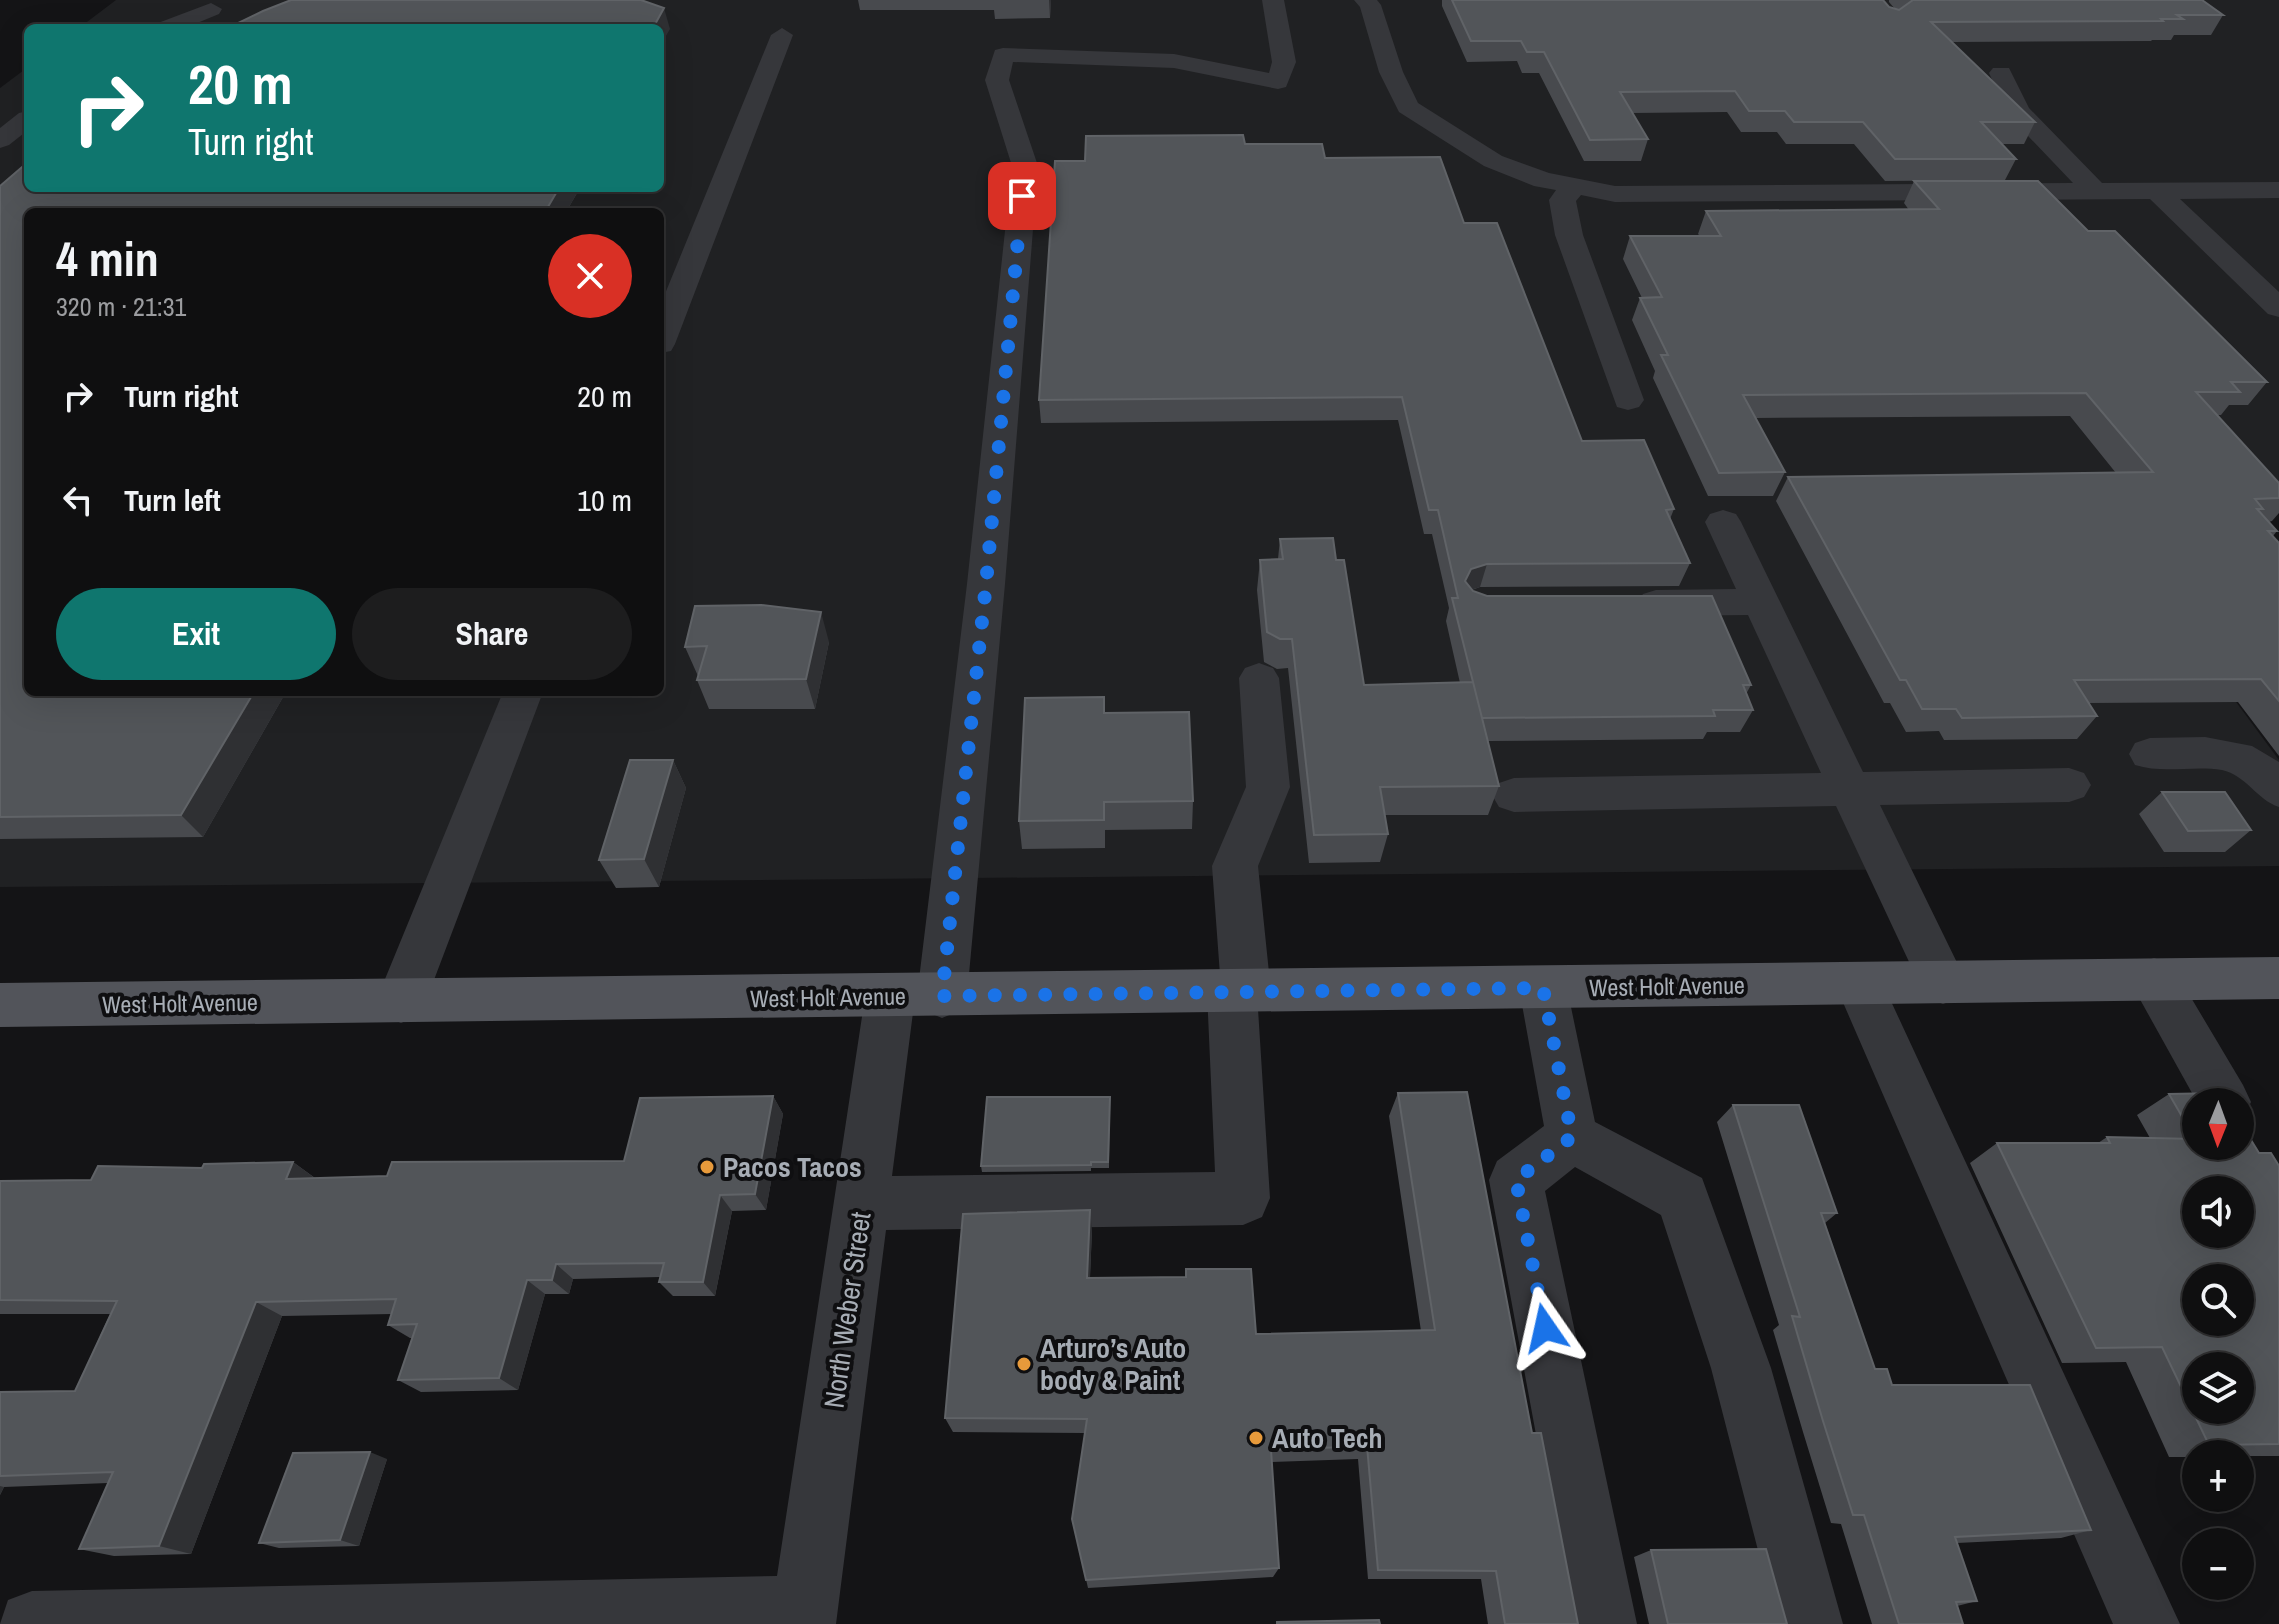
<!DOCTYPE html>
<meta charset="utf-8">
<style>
:root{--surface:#0f0f10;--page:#1d1d1e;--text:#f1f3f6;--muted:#9b9c9f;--line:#2f2f30;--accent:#0f766e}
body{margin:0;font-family:"Archivo Narrow",sans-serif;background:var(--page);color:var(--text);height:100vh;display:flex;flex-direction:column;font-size:30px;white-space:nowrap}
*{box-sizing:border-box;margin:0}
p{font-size:26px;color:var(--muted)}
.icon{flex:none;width:44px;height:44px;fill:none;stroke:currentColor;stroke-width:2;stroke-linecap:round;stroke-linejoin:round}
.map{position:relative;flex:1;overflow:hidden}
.drawer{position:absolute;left:24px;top:208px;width:640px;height:488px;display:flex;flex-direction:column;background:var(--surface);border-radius:12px;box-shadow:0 8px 32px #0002,0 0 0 2px var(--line)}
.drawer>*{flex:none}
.hud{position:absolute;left:24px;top:24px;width:640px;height:168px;border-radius:12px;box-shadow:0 8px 32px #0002,0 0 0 2px var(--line);background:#0f766e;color:#fff;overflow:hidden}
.needle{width:52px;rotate:181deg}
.tools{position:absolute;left:2182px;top:1088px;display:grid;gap:16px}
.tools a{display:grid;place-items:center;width:72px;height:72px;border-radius:50%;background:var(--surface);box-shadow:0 8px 32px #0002,0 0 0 2px var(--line);font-size:40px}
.pin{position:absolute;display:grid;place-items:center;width:68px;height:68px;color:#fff;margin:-34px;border-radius:16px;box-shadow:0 4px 12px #0006}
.me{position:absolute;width:88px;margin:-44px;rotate:349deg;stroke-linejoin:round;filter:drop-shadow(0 0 6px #0008)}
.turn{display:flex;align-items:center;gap:28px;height:168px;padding:0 32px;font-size:36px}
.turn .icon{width:104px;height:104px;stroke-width:2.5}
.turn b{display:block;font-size:56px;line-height:68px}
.round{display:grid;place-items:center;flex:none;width:84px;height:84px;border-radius:42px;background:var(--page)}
.overview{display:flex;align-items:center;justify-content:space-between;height:136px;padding:0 32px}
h1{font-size:48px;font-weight:800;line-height:60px}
.primary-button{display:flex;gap:16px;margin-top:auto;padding:16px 32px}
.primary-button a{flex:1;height:92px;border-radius:48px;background:var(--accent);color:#fff;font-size:32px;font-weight:800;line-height:92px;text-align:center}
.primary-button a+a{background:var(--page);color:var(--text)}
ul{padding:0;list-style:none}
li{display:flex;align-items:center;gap:24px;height:104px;padding:0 32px}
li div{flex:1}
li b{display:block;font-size:30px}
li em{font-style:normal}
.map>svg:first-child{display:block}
.built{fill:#202123;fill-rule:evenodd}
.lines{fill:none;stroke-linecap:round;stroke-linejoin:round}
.minor{fill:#36373b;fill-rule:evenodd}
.major{fill:#52545a;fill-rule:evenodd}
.wall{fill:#484a4e}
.shaded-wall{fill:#2f3033}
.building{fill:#525559;stroke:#606367;stroke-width:2;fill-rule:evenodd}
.route{stroke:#1a73e8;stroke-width:14;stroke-dasharray:0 25.2}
.poi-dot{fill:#e79a3b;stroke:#0f0f11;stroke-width:3}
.labels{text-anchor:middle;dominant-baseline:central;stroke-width:8;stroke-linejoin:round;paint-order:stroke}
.street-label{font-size:24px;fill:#a7adb5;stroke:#0f0f11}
.near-poi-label{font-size:28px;font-weight:bold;fill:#a7adb5;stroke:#0f0f11;text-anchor:start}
.near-street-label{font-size:28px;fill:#a7adb5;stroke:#0f0f11}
</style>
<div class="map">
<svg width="2279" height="1624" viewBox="0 0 2279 1624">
<rect width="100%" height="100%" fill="#141416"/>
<path class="built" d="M 116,0 L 2279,0 L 2279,482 L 2074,483 L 2279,760 L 2279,866 L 0,887 L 0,88 L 28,67 L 28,188 L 660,188 L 660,28 L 79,28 ZM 28,212 L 660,212 L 660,692 L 28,692 Z"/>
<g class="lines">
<path class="minor" d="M 1262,0 L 1284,0 L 1296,62 L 1286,87 L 1278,89 L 1174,68 L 1013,62 L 1009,80 L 1038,166 L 1005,584 L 967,996 L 959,1011 L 942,1018 L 925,1011 L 917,996 L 967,584 L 1012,166 L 985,80 L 995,50 L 1003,48 L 1174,54 L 1269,73 L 1272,62 Z
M 1354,0 L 1377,0 L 1381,5 L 1403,72 L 1418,103 L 1502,156 L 1549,173 L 1615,186 L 2073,183 L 2009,116 L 1989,73 L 1993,68 L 2009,68 L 2029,108 L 2102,183 L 2279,182 L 2279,198 L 2180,199 L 2279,292 L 2279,317 L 2268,314 L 2150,199 L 1615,202 L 1581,195 L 1576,201 L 1583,235 L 1644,400 L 1639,407 L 1628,410 L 1617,407 L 1555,235 L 1549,200 L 1556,190 L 1534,186 L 1484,166 L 1399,112 L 1379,72 L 1360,7 Z
M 211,3 L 222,9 L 219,14 L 185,28 L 155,28 L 158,23 Z
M 782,28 L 793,35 L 675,344 L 671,351 L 660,353 L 660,306 L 771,35 Z
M 28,111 L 28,130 L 9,145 L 0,148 L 0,128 L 19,113 Z
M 1723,510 L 1736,514 L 1741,522 L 1863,772 L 2069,768 L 2084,773 L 2091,785 L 2084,797 L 2069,802 L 1880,805 L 1967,983 L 1960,998 L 1943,1004 L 1926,998 L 1836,806 L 1514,812 L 1499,807 L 1492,795 L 1499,783 L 1514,778 L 1821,773 L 1748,615 L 1656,616 L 1643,612 L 1637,603 L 1643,594 L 1656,590 L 1736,589 L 1705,522 L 1710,514 Z
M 1259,663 L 1273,668 L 1279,678 L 1290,787 L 1258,866 L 1271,992 L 1263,1007 L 1258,1009 L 1270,1198 L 1262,1217 L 1243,1225 L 886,1230 L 836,1624 L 0,1624 L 8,1600 L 32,1591 L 777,1576 L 865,997 L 873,982 L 890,975 L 907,982 L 915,997 L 892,1176 L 1215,1172 L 1207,992 L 1215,977 L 1220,975 L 1212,866 L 1246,787 L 1239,678 L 1245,668 Z
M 503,692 L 543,692 L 426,1001 L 418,1016 L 401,1023 L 384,1016 L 376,1001 Z
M 2205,737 L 2252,746 L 2279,762 L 2279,807 C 2257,800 2246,775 2222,770 C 2193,765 2164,774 2135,765 L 2129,754 L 2135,743 L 2150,738 Z
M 2154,958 L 2171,964 L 2243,1085 L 2251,1102 L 2243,1119 L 2240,1121 L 2240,1102 L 2197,1102 L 2137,994 L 2130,979 L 2137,964 Z
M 1859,963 L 1876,969 L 2180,1624 L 2113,1624 L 1835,984 L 1842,969 Z
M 1543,967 L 1560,973 L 1567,988 L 1595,1122 L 1702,1178 L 1771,1368 L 1843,1624 L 1777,1624 L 1711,1368 L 1661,1215 L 1575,1167 L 1545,1191 L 1637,1624 L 1571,1624 L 1489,1180 L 1497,1161 L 1544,1126 L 1519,988 L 1526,973 Z"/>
<path class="major" d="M 2279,957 L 2279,999 L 0,1027 L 0,983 Z"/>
</g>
<path class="wall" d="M 858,0 L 1051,0 L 1050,18 L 995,19 L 994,10 L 860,10 Z
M 1442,0 L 1883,0 L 1889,7 L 1895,9 L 1889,2 L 1889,0 L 2202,0 L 2223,15 L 2211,35 L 2174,35 L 2171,40 L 2152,40 L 2151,41 L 1952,42 L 2035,122 L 2024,144 L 2002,144 L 2016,159 L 2005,180 L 1885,181 L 1854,144 L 1786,144 L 1777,132 L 1741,132 L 1727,112 L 1632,113 L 1648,139 L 1641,161 L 1584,161 L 1539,73 L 1522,73 L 1517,61 L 1467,62 L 1442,6 Z
M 1245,144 L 1325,158 L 1464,223 L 1582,441 L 1674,509 L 1670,519 L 1690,563 L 1679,586 L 1480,587 L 1472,590 L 1473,591 L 1751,685 L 1746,694 L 1753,710 L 1740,732 L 1707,732 L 1703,739 L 1488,741 L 1499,786 L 1488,815 L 1385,815 L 1388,834 L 1380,862 L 1309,863 L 1288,668 L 1277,669 L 1264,662 L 1257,590 L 1260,560 L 1278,559 L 1280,539 L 1336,560 L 1364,685 L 1460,683 L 1446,621 L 1449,608 L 1432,534 L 1424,534 L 1398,420 L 1041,423 L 1039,400 L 1085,161 Z
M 1914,181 L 2088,231 L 2267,382 L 2248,405 L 2229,405 L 2221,415 L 2217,415 L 2279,483 L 2279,513 L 2272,521 L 2269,522 L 2277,531 L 2273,536 L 2279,543 L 2279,756 L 2238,702 L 2089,703 L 2097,716 L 2077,739 L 1944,740 L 1939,731 L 1906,732 L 1890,703 L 1884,703 L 1776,501 L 1788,477 L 2116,473 L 2070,416 L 1755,418 L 1785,472 L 1773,496 L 1708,496 L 1653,378 L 1655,371 L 1632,320 L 1640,298 L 1642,298 L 1623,259 L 1630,236 L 1700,236 L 1698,234 L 1706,211 L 1909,210 L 1904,203 Z
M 0,186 L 28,188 L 580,188 L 566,212 L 28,212 L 286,692 L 203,837 L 0,839 Z
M 829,642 L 815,709 L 709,709 L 697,680 L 698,676 L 685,647 Z
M 1104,713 L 1193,801 L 1192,829 L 1105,830 L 1105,848 L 1022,849 L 1019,821 Z
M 673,760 L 686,788 L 659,887 L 616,888 L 599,860 Z
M 2162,792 L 2251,830 L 2225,852 L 2164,852 L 2139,814 Z
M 1398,1093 L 1532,1433 L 1578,1624 L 1488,1624 L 1481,1579 L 1368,1579 L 1358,1459 L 1272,1462 L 1279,1568 L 1273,1577 L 1088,1588 L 1072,1519 L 1085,1433 L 953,1432 L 945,1418 L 1092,1230 L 1090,1278 L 1185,1277 L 1186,1269 L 1256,1334 L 1421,1331 L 1389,1116 Z
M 2169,1094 L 2279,1166 L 2279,1456 L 2240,1456 L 2240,1454 L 2196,1454 L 2196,1457 L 2169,1457 L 2126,1362 L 2062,1363 L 1970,1163 L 1997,1143 L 2098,1143 L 2107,1137 L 2150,1138 L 2137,1115 Z
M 773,1096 L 783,1114 L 766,1210 L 732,1211 L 715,1296 L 673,1296 L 659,1282 L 660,1277 L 573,1279 L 569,1294 L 545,1294 L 518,1390 L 421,1392 L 398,1380 L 412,1338 L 410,1338 L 388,1325 L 392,1314 L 282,1316 L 191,1554 L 114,1556 L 79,1549 L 108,1483 L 4,1487 L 0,1495 L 0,1392 L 75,1391 L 110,1314 L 0,1314 L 0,1181 L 91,1180 L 202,1168 L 293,1162 L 315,1178 L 387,1176 L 624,1161 Z
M 1110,1097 L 1109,1168 L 1091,1168 L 1091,1171 L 982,1172 L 981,1166 Z
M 1733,1105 L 1837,1213 L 1825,1223 L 1875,1369 L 1892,1385 L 2091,1530 L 2061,1538 L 1957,1543 L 1977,1601 L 1957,1606 L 1963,1624 L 1872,1624 L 1841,1524 L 1831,1523 L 1803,1432 L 1773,1330 L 1779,1325 L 1717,1122 Z
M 387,1459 L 359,1546 L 279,1548 L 259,1543 Z
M 1651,1550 L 1787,1624 L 1649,1624 L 1634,1557 Z"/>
<path class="shaded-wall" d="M 1049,0 L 1051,0 L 1050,18 Z
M 664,8 L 670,29 L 660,46 L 660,28 L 653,28 Z
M 559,188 L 580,188 L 566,212 L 545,212 Z
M 1487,564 L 1480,587 L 1464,592 L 1465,581 L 1471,569 Z
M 821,612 L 829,642 L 815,709 L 806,679 Z
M 254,692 L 286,692 L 203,837 L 181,815 Z
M 673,760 L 686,788 L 659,887 L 644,859 Z
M 773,1096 L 783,1114 L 766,1210 L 755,1194 Z
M 293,1162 L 316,1179 L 286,1179 Z
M 720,1195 L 732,1211 L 715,1296 L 703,1282 Z
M 1090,1210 L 1092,1230 L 1089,1297 L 1087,1278 Z
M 556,1264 L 573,1279 L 569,1294 L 552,1280 Z
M 527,1280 L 545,1294 L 518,1390 L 499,1378 Z
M 256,1302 L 282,1316 L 191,1554 L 159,1546 Z
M 370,1452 L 387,1459 L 359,1546 L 340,1540 Z
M 0,1486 L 4,1487 L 0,1495 Z"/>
<path class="building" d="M 291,0 L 641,0 L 664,8 L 653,28 L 228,28 L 263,11 Z
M 1452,0 L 1883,0 L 1889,7 L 1899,10 L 1913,0 L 2202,0 L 2223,15 L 2177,15 L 2183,19 L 2161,19 L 2163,21 L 1931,22 L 2035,122 L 1981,122 L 2016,159 L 1895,159 L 1863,122 L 1794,122 L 1785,111 L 1749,111 L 1735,91 L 1620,92 L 1648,139 L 1590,140 L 1544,52 L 1527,52 L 1521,41 L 1471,41 Z
M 1243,135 L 1245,144 L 1322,144 L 1325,158 L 1440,157 L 1464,223 L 1497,223 L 1582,441 L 1644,440 L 1674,509 L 1666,510 L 1690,563 L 1487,564 L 1471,569 L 1465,581 L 1473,591 L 1487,596 L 1712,596 L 1751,685 L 1743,685 L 1753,710 L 1713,710 L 1715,716 L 1482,718 L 1452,598 L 1458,598 L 1438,510 L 1429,510 L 1402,397 L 1039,400 L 1055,161 L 1085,161 L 1086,136 Z
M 28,162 L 28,188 L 559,188 L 545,212 L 28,212 L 28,692 L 254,692 L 181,815 L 0,817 L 0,186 Z
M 1914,181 L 2038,181 L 2088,231 L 2115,231 L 2267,382 L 2231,382 L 2240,392 L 2196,392 L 2279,483 L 2279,498 L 2255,499 L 2263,509 L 2257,509 L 2277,531 L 2268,531 L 2279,543 L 2279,701 L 2261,679 L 2074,680 L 2097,716 L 1962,718 L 1956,709 L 1922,709 L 1906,680 L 1900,680 L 1788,477 L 2153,472 L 2086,393 L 1743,395 L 1785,472 L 1719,473 L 1661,355 L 1668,355 L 1640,298 L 1662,297 L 1630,236 L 1721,236 L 1706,211 L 1939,209 Z
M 1333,538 L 1336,560 L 1344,560 L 1364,685 L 1473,682 L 1499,786 L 1380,787 L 1388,834 L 1314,835 L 1292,639 L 1280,639 L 1267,632 L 1260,560 L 1283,559 L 1280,539 Z
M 761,605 L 821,612 L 806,679 L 697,680 L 707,646 L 685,647 L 695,606 Z
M 1104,697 L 1104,713 L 1189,712 L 1193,801 L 1104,802 L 1104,820 L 1019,821 L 1025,698 Z
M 630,760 L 673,760 L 644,859 L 599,860 Z
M 2162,792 L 2225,792 L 2251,830 L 2188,831 Z
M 1467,1092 L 1532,1433 L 1541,1433 L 1578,1624 L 1505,1624 L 1496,1571 L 1378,1570 L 1367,1446 L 1271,1450 L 1279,1568 L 1086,1580 L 1072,1519 L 1087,1419 L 945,1418 L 963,1214 L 1090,1210 L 1087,1278 L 1186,1277 L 1186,1269 L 1251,1269 L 1256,1334 L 1435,1330 L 1398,1093 Z
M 2222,1093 L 2228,1102 L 2196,1102 L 2196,1146 L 2240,1146 L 2240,1122 L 2259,1153 L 2271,1153 L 2279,1166 L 2279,1444 L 2209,1445 L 2162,1347 L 2096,1348 L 1997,1143 L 2110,1143 L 2107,1137 L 2195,1139 L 2169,1094 ZM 2196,1190 L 2240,1190 L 2240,1234 L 2196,1234 ZM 2196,1278 L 2240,1278 L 2240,1322 L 2196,1322 ZM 2196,1366 L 2240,1366 L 2240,1410 L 2196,1410 Z
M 773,1096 L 755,1194 L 720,1195 L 703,1282 L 659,1282 L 664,1263 L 556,1264 L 552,1280 L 527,1280 L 499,1378 L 398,1380 L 417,1324 L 388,1325 L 396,1299 L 256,1302 L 159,1546 L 79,1549 L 113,1472 L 0,1476 L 0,1392 L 75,1391 L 117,1301 L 0,1300 L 0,1181 L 91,1180 L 98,1166 L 202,1168 L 204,1164 L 293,1162 L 286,1179 L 387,1176 L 392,1162 L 624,1161 L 640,1098 Z
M 987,1097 L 1110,1097 L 1108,1162 L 1091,1162 L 1091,1165 L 981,1166 Z
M 1733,1105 L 1799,1105 L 1837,1213 L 1821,1213 L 1875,1369 L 1887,1369 L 1892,1385 L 2030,1385 L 2091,1530 L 1955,1537 L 1977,1601 L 1956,1602 L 1963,1624 L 1899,1624 L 1864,1515 L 1853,1515 L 1823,1421 L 1792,1316 L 1800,1317 Z
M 370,1452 L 340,1540 L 259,1543 L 293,1453 Z
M 1766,1549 L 1787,1624 L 1668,1624 L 1651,1550 Z
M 1379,1620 L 1380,1624 L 1277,1624 L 1277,1622 Z"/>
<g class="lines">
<path class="route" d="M 1022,196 L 986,584 L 942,996 L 1543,988 L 1572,1137 L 1516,1180 L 1545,1328"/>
</g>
<g class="poi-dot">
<circle cx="707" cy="1167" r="8"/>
<circle cx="1024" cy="1364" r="8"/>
<circle cx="1256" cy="1438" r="8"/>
</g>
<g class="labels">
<g class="street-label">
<text transform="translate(1667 986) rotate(-1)">West Holt Avenue</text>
<text transform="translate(828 997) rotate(-1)">West Holt Avenue</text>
<text transform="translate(180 1003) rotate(-1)">West Holt Avenue</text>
</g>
<g class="near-poi-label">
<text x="723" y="1167">Pacos Tacos</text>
<text x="1040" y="1348">Arturo’s Auto<tspan x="1040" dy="32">body &amp; Paint</tspan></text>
<text x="1272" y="1438">Auto Tech</text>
</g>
<g class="near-street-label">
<text transform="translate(847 1310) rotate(-82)">North Weber Street</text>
</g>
</g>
</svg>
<div class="tools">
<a><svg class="needle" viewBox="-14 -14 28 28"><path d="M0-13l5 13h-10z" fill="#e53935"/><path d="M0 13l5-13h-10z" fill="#9b9c9f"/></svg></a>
<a><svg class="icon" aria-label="sound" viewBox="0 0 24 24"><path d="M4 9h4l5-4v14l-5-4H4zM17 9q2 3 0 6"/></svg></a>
<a><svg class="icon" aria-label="search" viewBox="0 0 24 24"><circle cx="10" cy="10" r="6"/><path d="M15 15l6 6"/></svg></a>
<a><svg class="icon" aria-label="layers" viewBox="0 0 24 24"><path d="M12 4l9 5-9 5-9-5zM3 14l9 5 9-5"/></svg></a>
<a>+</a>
<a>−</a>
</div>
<div class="pin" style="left:1022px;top:196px;background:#d93025"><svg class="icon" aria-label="arrive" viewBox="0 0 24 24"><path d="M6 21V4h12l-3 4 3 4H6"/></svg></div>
<svg class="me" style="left:1545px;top:1328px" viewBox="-20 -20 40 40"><path d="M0-17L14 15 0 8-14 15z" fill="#1a73e8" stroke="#fff" stroke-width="4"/></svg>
<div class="hud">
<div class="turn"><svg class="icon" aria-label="right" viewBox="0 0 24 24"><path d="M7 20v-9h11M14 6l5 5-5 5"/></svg><div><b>20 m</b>Turn right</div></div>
</div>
<section class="drawer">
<div class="overview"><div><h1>4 min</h1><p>320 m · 21:31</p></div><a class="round" style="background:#d93025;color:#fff"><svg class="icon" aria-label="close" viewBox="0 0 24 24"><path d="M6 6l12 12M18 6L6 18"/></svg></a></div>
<ul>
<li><svg class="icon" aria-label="right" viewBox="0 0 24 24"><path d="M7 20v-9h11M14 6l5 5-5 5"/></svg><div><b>Turn right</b></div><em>20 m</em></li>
<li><svg class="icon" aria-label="left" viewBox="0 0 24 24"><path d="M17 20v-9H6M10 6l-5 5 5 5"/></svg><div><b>Turn left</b></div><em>10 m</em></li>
</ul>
<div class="primary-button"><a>Exit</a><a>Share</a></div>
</section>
</div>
